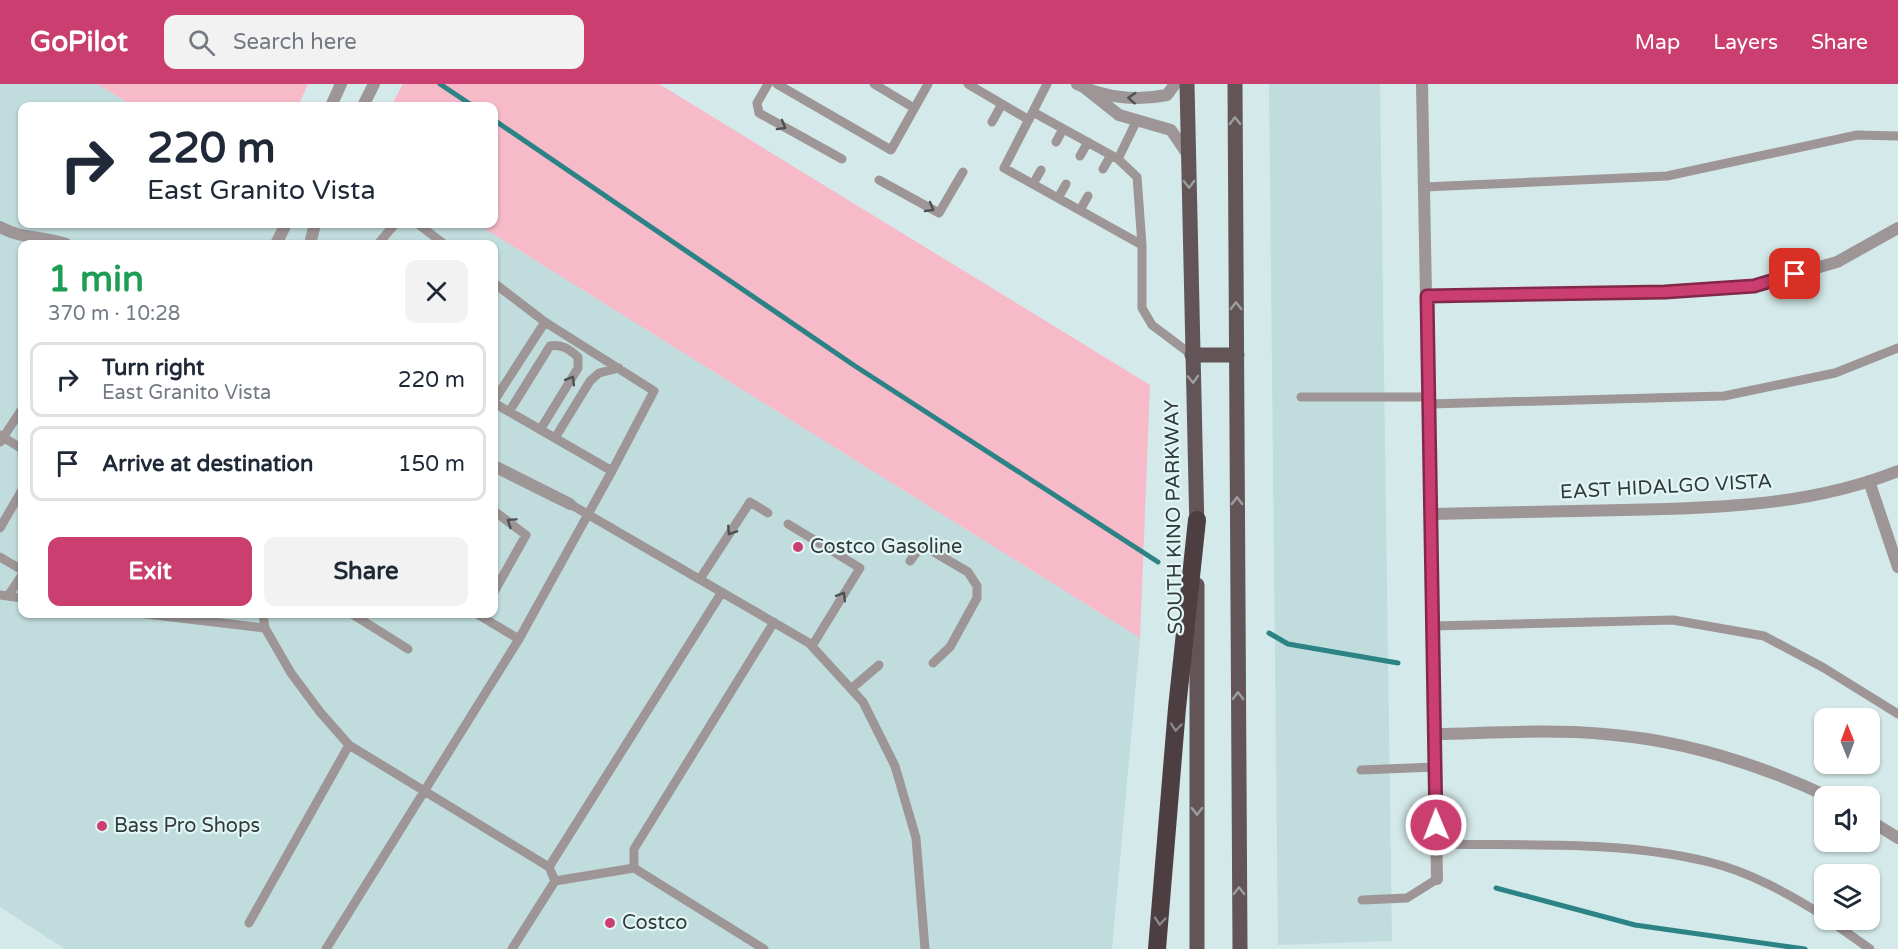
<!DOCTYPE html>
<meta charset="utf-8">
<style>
:root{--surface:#fff;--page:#f2f2f3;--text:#1f2937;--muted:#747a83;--line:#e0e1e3;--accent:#ca3e70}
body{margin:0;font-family:"Varela Round",sans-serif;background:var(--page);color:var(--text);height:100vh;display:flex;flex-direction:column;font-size:22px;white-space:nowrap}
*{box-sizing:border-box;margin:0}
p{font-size:20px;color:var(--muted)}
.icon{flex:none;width:33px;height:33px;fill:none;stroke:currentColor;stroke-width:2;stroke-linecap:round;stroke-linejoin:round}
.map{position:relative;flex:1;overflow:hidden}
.sheet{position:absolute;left:18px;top:156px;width:480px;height:378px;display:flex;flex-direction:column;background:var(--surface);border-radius:12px;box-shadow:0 2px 4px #0004}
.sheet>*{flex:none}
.hud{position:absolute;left:18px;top:18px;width:480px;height:126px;border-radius:12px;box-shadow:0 2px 4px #0004;background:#fff;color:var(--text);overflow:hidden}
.needle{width:39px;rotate:359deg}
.controls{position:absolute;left:1814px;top:624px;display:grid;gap:12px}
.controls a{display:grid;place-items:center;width:66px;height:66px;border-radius:12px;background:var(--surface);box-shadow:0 2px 4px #0004;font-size:30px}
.pin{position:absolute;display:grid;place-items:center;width:51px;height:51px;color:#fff;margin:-26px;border-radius:12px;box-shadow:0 3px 9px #0006}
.me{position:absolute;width:66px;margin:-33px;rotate:359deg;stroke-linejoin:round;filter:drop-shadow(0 0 4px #0008)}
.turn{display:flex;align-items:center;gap:21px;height:126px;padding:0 30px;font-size:27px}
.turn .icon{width:78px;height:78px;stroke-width:2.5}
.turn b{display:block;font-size:42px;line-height:51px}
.round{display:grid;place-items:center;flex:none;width:63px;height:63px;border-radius:12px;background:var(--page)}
.head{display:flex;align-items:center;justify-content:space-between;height:102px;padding:0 30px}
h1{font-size:36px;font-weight:800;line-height:45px;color:#1e9e55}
.action{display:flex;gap:12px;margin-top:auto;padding:12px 30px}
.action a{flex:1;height:69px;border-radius:12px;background:var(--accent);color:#fff;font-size:24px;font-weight:800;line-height:69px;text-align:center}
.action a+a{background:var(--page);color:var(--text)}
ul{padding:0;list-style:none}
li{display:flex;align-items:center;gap:18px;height:75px;margin:0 12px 9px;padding:0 18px;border:3px solid var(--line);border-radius:12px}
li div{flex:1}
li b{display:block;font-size:22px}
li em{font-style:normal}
header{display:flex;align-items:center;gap:36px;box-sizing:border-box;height:84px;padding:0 30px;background:var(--accent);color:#fff}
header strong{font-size:28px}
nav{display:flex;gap:33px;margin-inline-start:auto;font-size:21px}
.search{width:420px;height:54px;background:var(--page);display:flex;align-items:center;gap:15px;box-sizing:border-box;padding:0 21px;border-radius:12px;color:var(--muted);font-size:22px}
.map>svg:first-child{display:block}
.built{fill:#c0dcdd;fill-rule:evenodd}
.green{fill:#f7bac9}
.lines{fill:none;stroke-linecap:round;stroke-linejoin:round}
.stream{stroke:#2b8386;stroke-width:5}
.service{stroke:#9d9596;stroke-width:9}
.minor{stroke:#9d9596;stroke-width:12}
.primary{stroke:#625457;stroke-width:15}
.motorway{stroke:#4d3e41;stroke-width:18}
.oneway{stroke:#4d5151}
.oneway2{stroke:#9c9d9f}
.oneway3{stroke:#898889}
.route-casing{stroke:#832849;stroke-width:15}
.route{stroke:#ca3e70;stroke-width:10}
.poi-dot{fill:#ca3e70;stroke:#e2f6f6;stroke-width:2}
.labels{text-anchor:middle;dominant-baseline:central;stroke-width:4.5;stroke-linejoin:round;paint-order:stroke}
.street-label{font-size:20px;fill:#323a3a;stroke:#e2f6f6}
.poi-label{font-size:20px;fill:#323a3a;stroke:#e2f6f6;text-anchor:start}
</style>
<header>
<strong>GoPilot</strong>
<div class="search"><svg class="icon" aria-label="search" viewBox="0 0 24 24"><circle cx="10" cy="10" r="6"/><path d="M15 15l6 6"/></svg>Search here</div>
<nav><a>Map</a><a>Layers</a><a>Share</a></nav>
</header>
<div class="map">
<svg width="1898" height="865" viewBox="0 0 1898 865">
<rect width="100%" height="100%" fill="#d4e9e9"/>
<path class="built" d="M 0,0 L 97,0 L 133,22 L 22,22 L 22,140 L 477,140 L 1140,554 L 1112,865 L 65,865 L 0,823 ZM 22,160 L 494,160 L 494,530 L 22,530 Z
M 1269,0 L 1380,0 L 1392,857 L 1278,861 Z"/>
<path class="green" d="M 97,0 L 308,0 L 298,22 L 133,22 Z
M 403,0 L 659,0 L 1150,301 L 1140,554 L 477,140 L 494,140 L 494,22 L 391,22 Z"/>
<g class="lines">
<path class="stream" d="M 440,0 L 473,22
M 494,36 L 855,282 L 1158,478
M 1269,549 L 1288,560 L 1398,579
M 1496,804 L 1635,841 L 1805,865"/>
<path class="service" d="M 768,0 L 757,19 L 759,29 L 842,75
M 777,0 L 891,66 L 928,0
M 874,0 L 914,24
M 968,0 L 1029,36
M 1047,0 L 1004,84 L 1142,161 L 1142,224 L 1152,241 L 1192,271
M 1033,28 L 1118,75 L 1137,93 L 1142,161
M 992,38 L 1002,20
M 1056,58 L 1063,45
M 1080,72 L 1088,58
M 1118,75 L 1137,36
M 1103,85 L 1111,71
M 879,96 L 939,129 L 963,88
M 1033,100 L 1041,86
M 1424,103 L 1667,92 L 1857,51 L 1898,52
M 1058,114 L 1066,100
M 1080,126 L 1088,112
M 418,140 L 444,160
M 378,160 L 395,140
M 494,199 L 545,238 L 654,307 L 612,387
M 1301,313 L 1429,313
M 494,317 L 545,238
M 1429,320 L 1724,312 L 1835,289 L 1898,264
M 509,328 L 550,262 C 562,260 569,265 578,273 L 578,284 L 540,346
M 0,351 L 22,365
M 555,354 L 590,297 L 599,289 L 619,284
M 0,358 L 22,325
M 570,420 L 809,559 L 863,618 L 895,682 L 916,754 L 925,865
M 494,427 L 526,451 L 494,508
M 788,440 L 860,484 L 812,562
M 0,444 L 22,406
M 0,473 L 22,486
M 910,477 L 922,461 L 968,488 L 977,502 L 977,514 L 950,563 L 933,579
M 700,495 L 750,418 L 768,429
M 0,511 L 22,514
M 8,512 L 22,491
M 146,530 L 265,544
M 263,530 L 265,544 L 291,589 L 320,628 L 349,661 L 549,783 L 555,797
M 352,530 L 408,565
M 477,530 L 519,555
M 1433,542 L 1673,536 L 1764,552 L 1824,584 L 1898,630
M 851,605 L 879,581
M 1361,686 L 1435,683
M 1437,760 C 1526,762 1621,756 1709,778 C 1750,788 1789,810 1824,832
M 549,783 L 722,508
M 634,784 L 634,765 L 774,538
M 1362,816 L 1407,814 L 1437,795
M 1829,836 L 1870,865
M 249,839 L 349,661
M 326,865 L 519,555 L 612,387 L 494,319
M 512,865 L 555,797 L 634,784 L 764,865"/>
<path class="minor" d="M 1077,0 C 1104,14 1137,17 1167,11 L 1175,0
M 1422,0 L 1437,795
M 1085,4 L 1119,31 L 1171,46 L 1188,71
M 331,22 L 341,0
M 363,22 L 374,0
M 0,143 C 25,156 40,151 66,160
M 276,160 L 286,140
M 310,160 L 315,140
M 1427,212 L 1665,208 L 1753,202 L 1837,178 L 1898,144
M 494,382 L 570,420
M 1869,397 L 1898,483
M 1431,430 C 1495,429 1559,427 1623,426 C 1717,424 1810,422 1898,387
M 1435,650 C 1491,649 1548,645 1604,650 C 1682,656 1756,679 1827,712
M 1869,736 L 1898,754"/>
<path class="primary" d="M 1187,0 L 1197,447
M 1235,0 L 1240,865
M 1192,271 L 1237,271
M 1197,501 L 1197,865"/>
<path class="motorway" d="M 1157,865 L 1177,624 L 1197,436"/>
</g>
<defs><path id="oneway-chevron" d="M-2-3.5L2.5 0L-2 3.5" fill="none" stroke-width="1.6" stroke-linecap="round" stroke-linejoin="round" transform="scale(1.5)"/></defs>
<g class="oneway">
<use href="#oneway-chevron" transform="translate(1132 14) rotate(-176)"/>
<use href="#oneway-chevron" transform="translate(782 42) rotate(29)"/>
<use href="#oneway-chevron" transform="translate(930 124) rotate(29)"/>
<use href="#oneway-chevron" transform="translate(571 296) rotate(-58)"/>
<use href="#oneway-chevron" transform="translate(511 438) rotate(-146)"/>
<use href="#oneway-chevron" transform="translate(731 447) rotate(123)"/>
<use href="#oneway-chevron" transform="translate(842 512) rotate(-58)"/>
</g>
<g class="oneway2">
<use href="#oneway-chevron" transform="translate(1235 37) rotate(-91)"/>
<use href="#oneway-chevron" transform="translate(1189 100) rotate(89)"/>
<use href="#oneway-chevron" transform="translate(1236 222) rotate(-90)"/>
<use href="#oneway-chevron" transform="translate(1193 295) rotate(88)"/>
<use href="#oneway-chevron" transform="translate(1237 417) rotate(-90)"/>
<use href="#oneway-chevron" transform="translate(1238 612) rotate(-90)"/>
<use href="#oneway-chevron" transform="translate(1197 727) rotate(90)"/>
<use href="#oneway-chevron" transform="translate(1239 807) rotate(-90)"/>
</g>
<g class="oneway3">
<use href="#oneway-chevron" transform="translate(1176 643) rotate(95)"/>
<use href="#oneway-chevron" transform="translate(1160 837) rotate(95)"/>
</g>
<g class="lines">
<defs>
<path id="route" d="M 1436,741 L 1427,212 L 1665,208 L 1754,202 L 1795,190"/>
</defs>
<use href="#route" class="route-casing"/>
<use href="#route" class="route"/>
</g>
<g class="poi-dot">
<circle cx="798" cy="463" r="6"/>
<circle cx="102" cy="742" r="6"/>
<circle cx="610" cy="839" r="6"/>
</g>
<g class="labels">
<g class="street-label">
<text transform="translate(1666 403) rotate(-3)">EAST HIDALGO VISTA</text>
<text transform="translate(1174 433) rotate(-91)">SOUTH KINO PARKWAY</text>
</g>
<g class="poi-label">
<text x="810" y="463">Costco Gasoline</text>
<text x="114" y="742">Bass Pro Shops</text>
<text x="622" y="839">Costco</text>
</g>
</g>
</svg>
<div class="controls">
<a><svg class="needle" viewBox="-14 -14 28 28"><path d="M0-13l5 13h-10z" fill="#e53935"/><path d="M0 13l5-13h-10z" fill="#747a83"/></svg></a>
<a><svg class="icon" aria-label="sound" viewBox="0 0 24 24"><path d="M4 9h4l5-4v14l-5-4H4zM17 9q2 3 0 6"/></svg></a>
<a><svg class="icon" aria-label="layers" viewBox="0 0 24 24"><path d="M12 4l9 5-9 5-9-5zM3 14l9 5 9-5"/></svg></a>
</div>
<div class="pin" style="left:1795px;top:190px;background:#d93025"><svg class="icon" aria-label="arrive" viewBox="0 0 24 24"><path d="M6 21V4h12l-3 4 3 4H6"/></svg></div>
<svg class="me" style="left:1436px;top:741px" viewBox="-20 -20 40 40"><circle r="17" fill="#ca3e70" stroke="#fff" stroke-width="3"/><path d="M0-11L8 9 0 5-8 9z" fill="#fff"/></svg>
<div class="hud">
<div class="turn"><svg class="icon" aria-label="right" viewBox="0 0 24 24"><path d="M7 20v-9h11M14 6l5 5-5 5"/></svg><div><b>220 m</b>East Granito Vista</div></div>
</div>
<section class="sheet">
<div class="head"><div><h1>1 min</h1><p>370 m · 10:28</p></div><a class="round"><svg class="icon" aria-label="close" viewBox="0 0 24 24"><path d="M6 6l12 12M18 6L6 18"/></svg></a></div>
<ul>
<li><svg class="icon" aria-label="right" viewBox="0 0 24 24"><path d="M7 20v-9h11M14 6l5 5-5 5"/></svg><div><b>Turn right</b><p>East Granito Vista</p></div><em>220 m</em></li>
<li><svg class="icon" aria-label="arrive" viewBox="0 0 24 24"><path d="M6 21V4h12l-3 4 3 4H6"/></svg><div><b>Arrive at destination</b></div><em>150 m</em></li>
</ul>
<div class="action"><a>Exit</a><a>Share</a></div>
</section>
</div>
